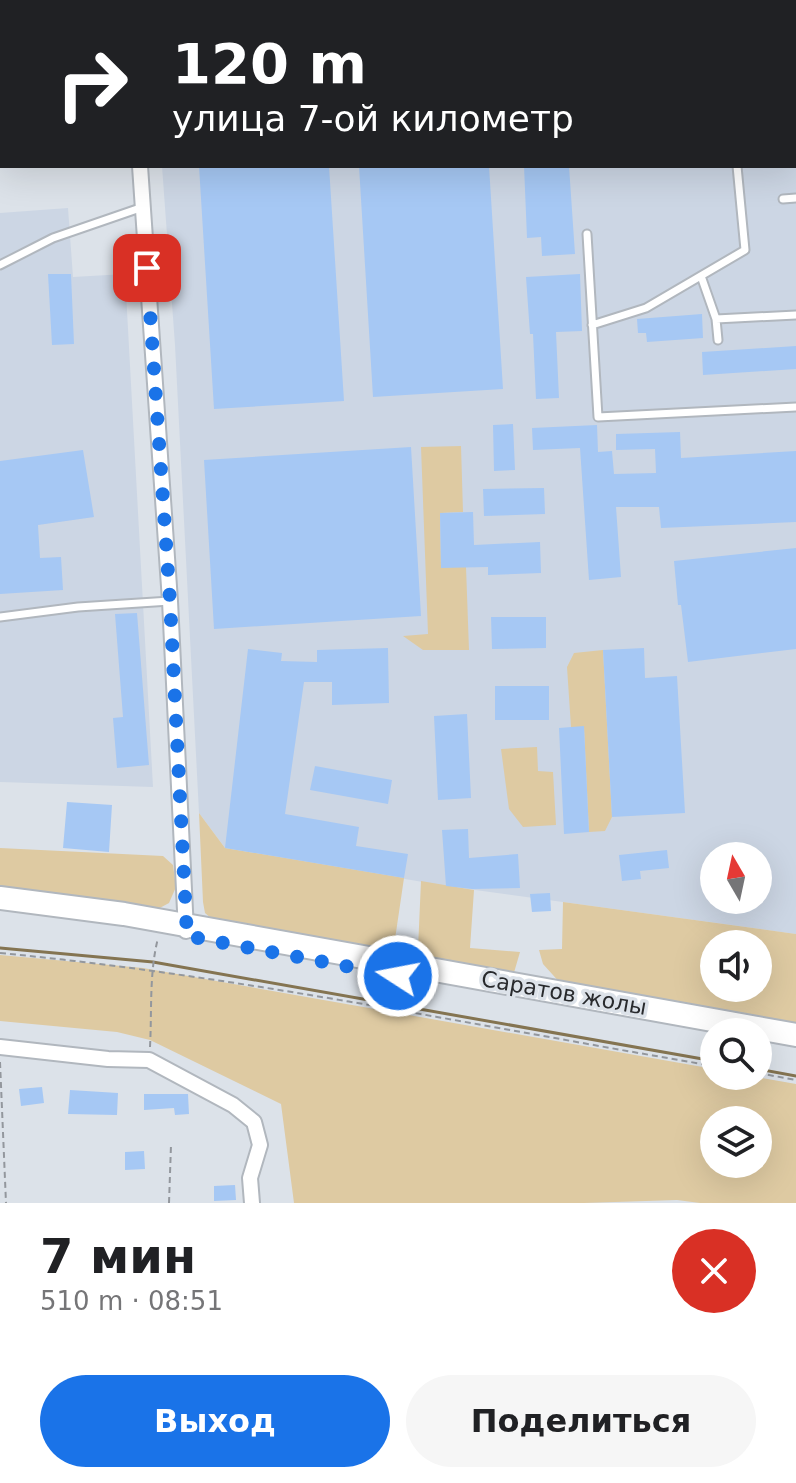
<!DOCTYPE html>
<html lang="ru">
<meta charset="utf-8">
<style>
:root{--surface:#fff;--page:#f6f6f6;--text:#202124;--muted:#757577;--accent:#1a73e8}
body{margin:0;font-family:"DejaVu Sans",sans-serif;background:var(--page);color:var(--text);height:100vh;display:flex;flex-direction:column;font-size:30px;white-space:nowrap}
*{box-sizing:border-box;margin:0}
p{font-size:26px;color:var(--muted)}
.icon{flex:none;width:44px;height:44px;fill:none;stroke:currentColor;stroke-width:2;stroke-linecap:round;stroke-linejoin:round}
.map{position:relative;height:1203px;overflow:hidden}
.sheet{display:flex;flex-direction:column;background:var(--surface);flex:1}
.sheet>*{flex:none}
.banner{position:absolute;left:0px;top:0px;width:796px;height:168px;box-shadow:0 8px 32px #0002;background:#202124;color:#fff;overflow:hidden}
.needle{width:52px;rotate:351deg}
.controls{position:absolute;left:700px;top:842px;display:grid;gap:16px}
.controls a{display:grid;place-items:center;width:72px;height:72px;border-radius:50%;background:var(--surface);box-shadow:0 8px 32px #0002;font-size:40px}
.pin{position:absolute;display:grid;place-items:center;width:68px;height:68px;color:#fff;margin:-34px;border-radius:16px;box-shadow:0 4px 12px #0006}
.me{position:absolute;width:88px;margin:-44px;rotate:281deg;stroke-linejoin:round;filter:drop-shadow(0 0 6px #0008)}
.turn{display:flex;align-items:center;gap:28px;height:168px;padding:0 40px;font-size:36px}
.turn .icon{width:104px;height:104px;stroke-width:2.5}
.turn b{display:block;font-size:56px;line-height:68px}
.round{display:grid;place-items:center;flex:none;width:84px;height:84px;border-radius:42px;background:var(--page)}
.summary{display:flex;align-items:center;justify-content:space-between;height:136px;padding:0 40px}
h1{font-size:48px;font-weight:700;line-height:60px}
.cta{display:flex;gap:16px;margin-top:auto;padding:16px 40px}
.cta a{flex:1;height:92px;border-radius:48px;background:var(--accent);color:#fff;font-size:32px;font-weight:700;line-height:92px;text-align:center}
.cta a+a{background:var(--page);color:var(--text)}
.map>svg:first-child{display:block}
.built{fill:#ccd6e4;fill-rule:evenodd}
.green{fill:#decaa2;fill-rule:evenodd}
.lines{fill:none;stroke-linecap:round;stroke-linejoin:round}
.stream{stroke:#847451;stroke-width:3}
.building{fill:#a6c8f4}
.service-casing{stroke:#b1b7be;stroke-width:11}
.minor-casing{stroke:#b1b7be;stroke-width:18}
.primary-casing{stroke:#b1b7be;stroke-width:26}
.path{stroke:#93979d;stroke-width:2;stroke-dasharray:6 4;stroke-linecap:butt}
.service{stroke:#fff;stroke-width:7}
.minor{stroke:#fff;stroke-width:14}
.primary{stroke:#fff;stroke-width:22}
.route{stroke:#1a73e8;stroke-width:14;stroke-dasharray:0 25.2}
.labels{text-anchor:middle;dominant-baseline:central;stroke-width:7;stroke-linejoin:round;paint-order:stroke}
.street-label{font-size:22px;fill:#282a2d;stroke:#dce2e9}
</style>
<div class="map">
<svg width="796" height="1203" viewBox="0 0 796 1203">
<rect width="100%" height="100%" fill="#dce2e9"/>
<path class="built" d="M 150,0 L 796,0 L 796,67 L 794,67 L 794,2 Z
M 794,89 L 796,89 L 796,934 L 446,886 L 225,848 L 199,813 L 175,345 L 162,166 L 794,166 ZM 714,856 L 758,856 L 758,900 L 714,900 Z
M 68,208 L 73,277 L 125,274 L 153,787 L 0,782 L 0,213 Z"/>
<path class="green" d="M 461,446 L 463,512 L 440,513 L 441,567 L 466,567 L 469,650 L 423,650 L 403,636 L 428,634 L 421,447 Z
M 603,650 L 612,817 L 605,831 L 589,832 L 584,727 L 571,727 L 567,667 L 574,653 Z
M 537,747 L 538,771 L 553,772 L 556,825 L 523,827 L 509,809 L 501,749 Z
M 199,813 L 225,848 L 404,878 L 394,946 L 389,952 L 219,925 L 205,913 L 203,902 Z
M 0,848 L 163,856 L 173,865 L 176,887 L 169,903 L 156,910 L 0,889 Z
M 421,881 L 474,890 L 470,948 L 520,952 L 513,976 L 432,963 L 421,956 L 418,949 Z
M 563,902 L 796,934 L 796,1029 L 562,985 L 543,964 L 539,950 L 562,949 ZM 714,944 L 758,944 L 758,988 L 714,988 Z
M 0,955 L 143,968 L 714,1069 L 714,1076 L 751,1076 L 796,1084 L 796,1203 L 700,1203 L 677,1200 L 584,1203 L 294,1203 L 281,1104 L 150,1040 L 117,1032 L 0,1021 ZM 758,1120 L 758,1164 L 714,1164 L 714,1120 Z"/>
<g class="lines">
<path class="stream" d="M 0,948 L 153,962 L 714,1061
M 758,1069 L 796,1076"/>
</g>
<path class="building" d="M 199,166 L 329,166 L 344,401 L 214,409 Z
M 359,166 L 489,166 L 503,389 L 373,397 Z
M 524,166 L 569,166 L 575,254 L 542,256 L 541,237 L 527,238 Z
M 48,274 L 71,274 L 74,344 L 52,345 Z
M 580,274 L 582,331 L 556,332 L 559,398 L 536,399 L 533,334 L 530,334 L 526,277 Z
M 702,314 L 703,338 L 647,342 L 646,333 L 638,333 L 637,319 Z
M 796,346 L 796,369 L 703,375 L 702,352 Z
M 513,424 L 515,470 L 494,471 L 493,425 Z
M 597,425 L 598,452 L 612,451 L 614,474 L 656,473 L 655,449 L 616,450 L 616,434 L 680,432 L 681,458 L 796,451 L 796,522 L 661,528 L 659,507 L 616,507 L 621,577 L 589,580 L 580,448 L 533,450 L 532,428 Z
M 411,447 L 421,616 L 214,629 L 204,460 Z
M 83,450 L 94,517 L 38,525 L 40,558 L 61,557 L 63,590 L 0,594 L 0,461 Z
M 544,488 L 545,514 L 484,516 L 483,489 Z
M 473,512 L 474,545 L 540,542 L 541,573 L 488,575 L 488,567 L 441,568 L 440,513 Z
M 796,548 L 796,649 L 688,662 L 681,605 L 678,605 L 674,561 Z
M 137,613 L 149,765 L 117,768 L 113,718 L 123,717 L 115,614 Z
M 491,617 L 546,617 L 546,648 L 492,649 Z
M 388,648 L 389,703 L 332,705 L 332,682 L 304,682 L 285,814 L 359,827 L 356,846 L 408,854 L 404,878 L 225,848 L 248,649 L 282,653 L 281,661 L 317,662 L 317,650 Z
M 644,648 L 645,678 L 677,676 L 685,813 L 612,817 L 603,650 Z
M 495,686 L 549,686 L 549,720 L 495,720 Z
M 467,714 L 471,798 L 438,800 L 434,716 Z
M 584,726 L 589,832 L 564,834 L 559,728 Z
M 315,766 L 392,780 L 388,804 L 310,790 Z
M 67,802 L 112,805 L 109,852 L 63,848 Z
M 468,829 L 469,858 L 518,854 L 520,888 L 472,889 L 446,886 L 442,830 Z
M 667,850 L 669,868 L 640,871 L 641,879 L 622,881 L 619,855 Z
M 550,893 L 551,911 L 532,912 L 530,894 Z
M 42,1087 L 44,1103 L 21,1106 L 19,1089 Z
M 70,1090 L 118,1093 L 117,1115 L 68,1114 Z
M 144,1094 L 188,1094 L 189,1114 L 175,1115 L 174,1108 L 144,1110 Z
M 144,1151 L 145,1169 L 125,1170 L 125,1152 Z
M 235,1185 L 236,1200 L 214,1201 L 214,1186 Z"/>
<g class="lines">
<defs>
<path id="service" d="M 559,0 L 559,2
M 794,18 L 796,18
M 0,64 L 2,64
M 0,135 L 2,134
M 783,199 L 796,198
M 587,234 L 598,417 L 796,407
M 0,265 L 53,238 L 143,207
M 701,276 L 716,319 L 718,340
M 716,319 L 796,315
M 592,325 L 646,308 L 745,250 L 737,166
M 0,617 L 78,607 L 170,601"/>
<path id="minor" d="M 129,0 L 129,2
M 140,166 L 170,601 L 186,931
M 0,1047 L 108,1059 L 149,1060 L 233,1105 L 254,1122 L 260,1145 L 250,1178 L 252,1203"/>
<path id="primary" d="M 0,898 L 124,914 L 796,1035"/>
</defs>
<use href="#service" class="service-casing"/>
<use href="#minor" class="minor-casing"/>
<use href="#primary" class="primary-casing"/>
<path class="path" d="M 0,953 C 240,976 477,1026 714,1066
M 150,1047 C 152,1010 149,974 158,938
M 0,1062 L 6,1203
M 758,1073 L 796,1080
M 169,1203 L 171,1145"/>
<use href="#service" class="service"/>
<use href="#minor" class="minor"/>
<use href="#primary" class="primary"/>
</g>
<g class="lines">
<path class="route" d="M 147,268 L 170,601 L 187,936 L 398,976"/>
</g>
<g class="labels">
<g class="street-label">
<text transform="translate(564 993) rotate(10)">Саратов жолы</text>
</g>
</g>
</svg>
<div class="controls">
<a><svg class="needle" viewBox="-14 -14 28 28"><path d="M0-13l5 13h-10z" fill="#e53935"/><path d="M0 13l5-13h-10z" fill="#757577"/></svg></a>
<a><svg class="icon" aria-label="sound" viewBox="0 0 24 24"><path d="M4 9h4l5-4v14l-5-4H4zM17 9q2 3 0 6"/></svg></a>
<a><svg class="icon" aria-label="search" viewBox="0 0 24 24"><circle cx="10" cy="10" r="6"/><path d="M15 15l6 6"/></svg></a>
<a><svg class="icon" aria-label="layers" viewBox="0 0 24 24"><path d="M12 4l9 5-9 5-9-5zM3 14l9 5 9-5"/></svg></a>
</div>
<div class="pin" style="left:147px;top:268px;background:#d93025"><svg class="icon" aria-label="arrive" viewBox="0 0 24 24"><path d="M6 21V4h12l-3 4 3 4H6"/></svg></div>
<svg class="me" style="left:398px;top:976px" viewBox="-20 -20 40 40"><circle r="17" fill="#1a73e8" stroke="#fff" stroke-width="3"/><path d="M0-11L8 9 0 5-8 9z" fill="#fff"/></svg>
<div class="banner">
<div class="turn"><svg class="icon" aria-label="right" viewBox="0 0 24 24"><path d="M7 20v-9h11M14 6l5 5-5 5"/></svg><div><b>120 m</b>улица 7-ой километр</div></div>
</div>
</div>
<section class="sheet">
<div class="summary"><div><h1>7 мин</h1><p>510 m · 08:51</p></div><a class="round" style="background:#d93025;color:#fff"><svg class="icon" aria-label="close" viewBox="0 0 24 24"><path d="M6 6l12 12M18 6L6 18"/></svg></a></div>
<div class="cta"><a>Выход</a><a>Поделиться</a></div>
</section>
